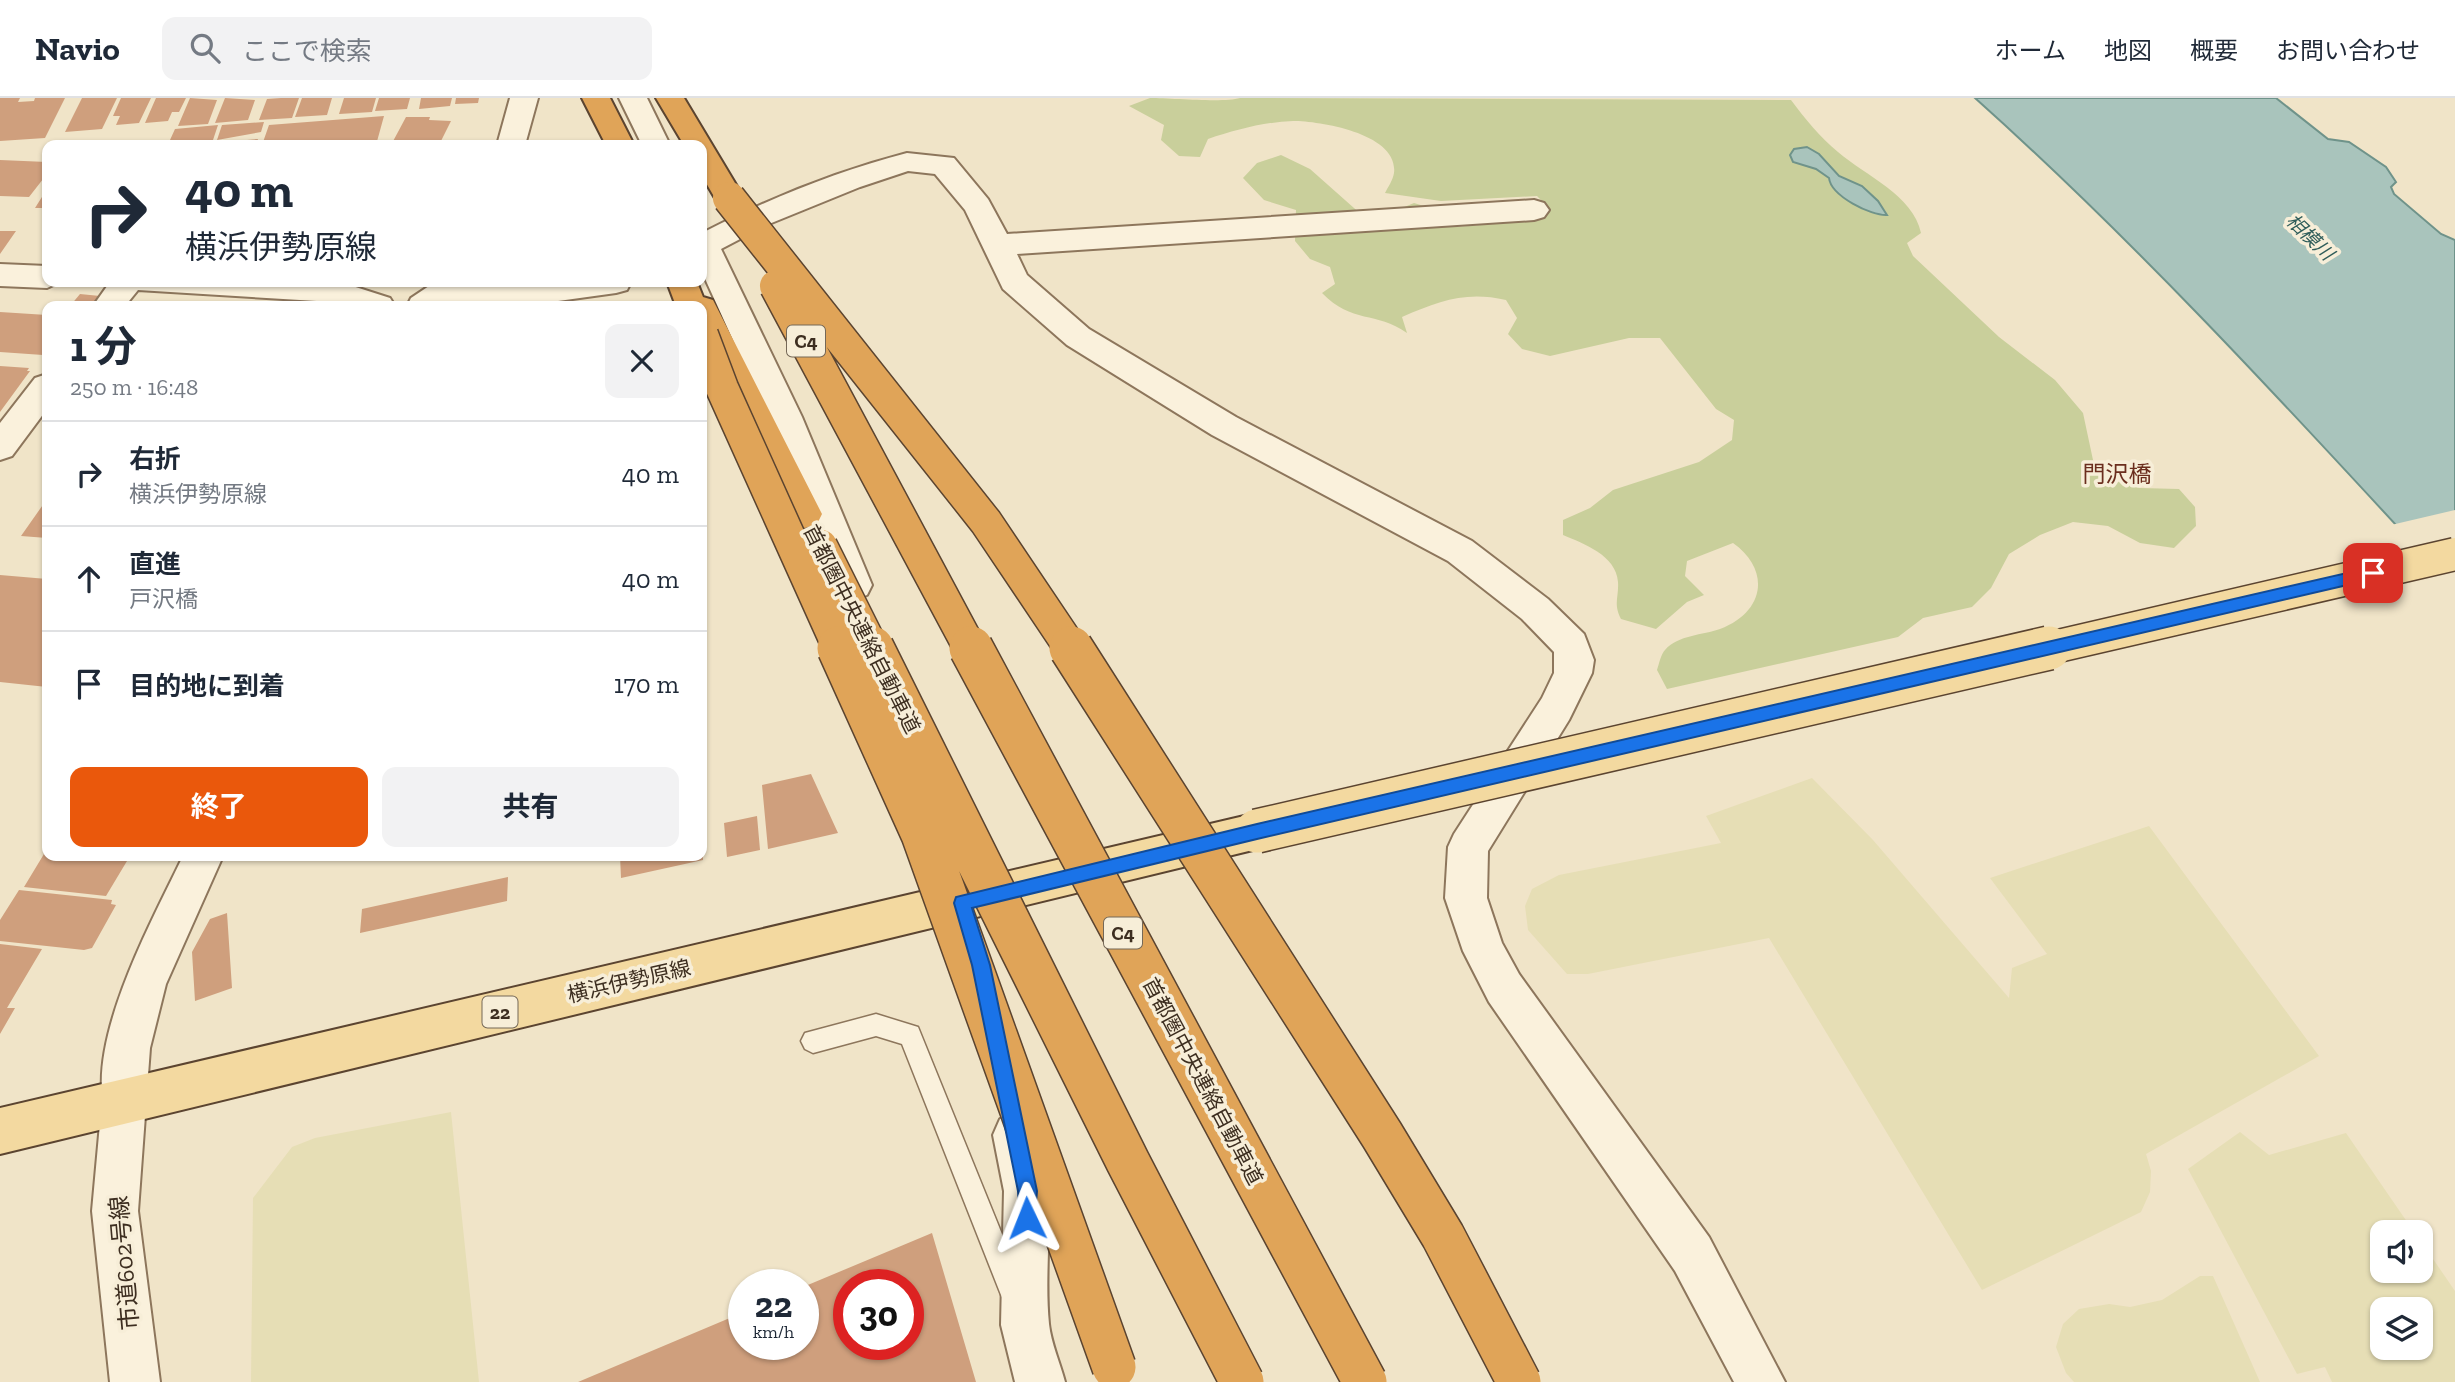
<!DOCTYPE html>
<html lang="ja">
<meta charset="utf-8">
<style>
:root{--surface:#fff;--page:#f2f2f3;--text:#1f2937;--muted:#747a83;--line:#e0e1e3;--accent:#ea580c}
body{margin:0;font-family:"Zilla Slab","Noto Sans JP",serif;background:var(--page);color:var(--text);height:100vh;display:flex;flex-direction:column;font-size:26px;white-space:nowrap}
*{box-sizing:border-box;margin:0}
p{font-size:23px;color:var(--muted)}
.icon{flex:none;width:38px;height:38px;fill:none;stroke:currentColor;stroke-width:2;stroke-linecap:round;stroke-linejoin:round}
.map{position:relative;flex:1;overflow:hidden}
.details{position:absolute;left:42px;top:203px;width:665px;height:560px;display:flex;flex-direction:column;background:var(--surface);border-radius:14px;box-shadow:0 2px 5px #0004}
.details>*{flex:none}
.guide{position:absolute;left:42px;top:42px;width:665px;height:147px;border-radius:14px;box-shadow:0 2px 5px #0004;background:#fff;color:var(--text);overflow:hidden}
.fabs{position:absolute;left:2370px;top:1122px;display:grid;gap:14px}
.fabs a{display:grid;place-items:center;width:63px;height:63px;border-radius:14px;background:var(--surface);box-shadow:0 2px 5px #0004;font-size:35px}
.speed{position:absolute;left:728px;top:1171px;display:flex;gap:14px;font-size:35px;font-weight:700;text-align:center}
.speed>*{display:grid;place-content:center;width:91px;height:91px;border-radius:50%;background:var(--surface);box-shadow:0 2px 5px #0004;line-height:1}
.speed small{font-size:18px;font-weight:400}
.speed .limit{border:10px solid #d22;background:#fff;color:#111}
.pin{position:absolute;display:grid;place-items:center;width:60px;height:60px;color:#fff;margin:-30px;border-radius:14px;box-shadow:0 4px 10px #0006}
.me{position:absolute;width:77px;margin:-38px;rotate:358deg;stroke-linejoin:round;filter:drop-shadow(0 0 5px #0008)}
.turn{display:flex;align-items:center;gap:24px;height:147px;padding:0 28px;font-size:32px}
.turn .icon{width:91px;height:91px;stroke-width:2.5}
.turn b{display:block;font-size:49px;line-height:60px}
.round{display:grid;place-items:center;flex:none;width:74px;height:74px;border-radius:14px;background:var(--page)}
.headline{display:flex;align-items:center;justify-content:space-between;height:119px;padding:0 28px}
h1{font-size:42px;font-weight:700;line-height:52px}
.primary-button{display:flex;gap:14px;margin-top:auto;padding:14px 28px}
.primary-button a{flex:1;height:80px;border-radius:14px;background:var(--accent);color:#fff;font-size:28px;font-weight:700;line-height:80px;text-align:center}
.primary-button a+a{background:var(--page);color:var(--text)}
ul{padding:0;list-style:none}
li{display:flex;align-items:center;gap:21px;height:105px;padding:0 28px;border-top:2px solid var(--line)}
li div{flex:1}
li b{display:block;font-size:26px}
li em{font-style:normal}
header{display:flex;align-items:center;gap:42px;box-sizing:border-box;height:98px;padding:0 35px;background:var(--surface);border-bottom:2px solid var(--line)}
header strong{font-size:33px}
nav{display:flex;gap:38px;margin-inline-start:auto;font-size:24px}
.search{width:490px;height:63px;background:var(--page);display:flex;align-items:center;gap:18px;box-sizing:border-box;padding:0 24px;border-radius:14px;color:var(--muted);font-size:26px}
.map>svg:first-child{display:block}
.farmland{fill:#e6deb5;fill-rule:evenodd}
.green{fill:#c9cf9b}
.water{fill:#a9c4bc;stroke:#6f938a;stroke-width:2}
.pier{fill:#f0e4c8}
.building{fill:#cf9f7d;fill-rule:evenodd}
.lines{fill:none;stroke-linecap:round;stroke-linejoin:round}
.service-casing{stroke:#8d765c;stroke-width:3}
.minor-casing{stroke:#8d765c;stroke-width:4}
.tertiary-casing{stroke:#8d765c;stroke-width:4}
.primary-casing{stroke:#5b4430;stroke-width:4}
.motorway-casing{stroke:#5b4430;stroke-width:4}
.service{fill:#faf1dc;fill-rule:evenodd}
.minor{fill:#faf1dc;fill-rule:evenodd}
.tertiary{fill:#faf1dc;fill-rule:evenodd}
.primary{fill:#f3d9a0;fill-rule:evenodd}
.motorway{fill:#e0a458;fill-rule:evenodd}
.primary-bridge-far1-casing{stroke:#5b4430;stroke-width:35;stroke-linecap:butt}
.primary-bridge-casing{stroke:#5b4430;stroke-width:46;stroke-linecap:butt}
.motorway-bridge-far1-casing{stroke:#5b4430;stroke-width:35;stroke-linecap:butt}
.motorway-bridge-casing{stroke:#5b4430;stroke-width:46;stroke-linecap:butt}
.primary-bridge-far1{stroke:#f3d9a0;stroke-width:32}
.primary-bridge{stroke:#f3d9a0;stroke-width:43}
.motorway-bridge-far1{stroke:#e0a458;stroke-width:32}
.motorway-bridge{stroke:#e0a458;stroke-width:43}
.route{fill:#1a73e8;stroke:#114b97;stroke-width:2}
.labels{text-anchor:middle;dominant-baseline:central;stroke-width:7;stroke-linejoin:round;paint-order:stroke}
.far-water-label{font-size:19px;font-style:italic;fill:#2f5d5a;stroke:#f7eed8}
.shield{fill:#f7eed8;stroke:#756857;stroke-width:2}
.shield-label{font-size:19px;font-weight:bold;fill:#3d2e20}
.street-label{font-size:21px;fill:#3d2e20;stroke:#f7eed8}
.neighbourhood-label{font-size:23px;fill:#6b2e1e;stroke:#f7eed8}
.near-street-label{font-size:24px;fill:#3d2e20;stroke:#f7eed8}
</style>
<header>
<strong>Navio</strong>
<div class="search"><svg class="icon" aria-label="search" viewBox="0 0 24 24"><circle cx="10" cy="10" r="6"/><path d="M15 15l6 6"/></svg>ここで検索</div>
<nav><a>ホーム</a><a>地図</a><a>概要</a><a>お問い合わせ</a></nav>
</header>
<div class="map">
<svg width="2455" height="1284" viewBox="0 0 2455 1284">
<rect width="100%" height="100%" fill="#f0e4c8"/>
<path class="farmland" d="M 1812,680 L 1873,742 L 2009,900 L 2012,870 L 2047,856 L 1990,780 L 2149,728 L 2319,958 L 2146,1056 L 2151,1073 L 2150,1094 L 2141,1114 L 1982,1192 L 1769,840 L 1588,876 L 1567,876 L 1528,832 L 1525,808 L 1532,791 L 1559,777 L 1721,745 L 1706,718 Z
M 451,1014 L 479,1284 L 251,1284 L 253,1100 L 292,1049 L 315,1040 Z
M 2240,1034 L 2269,1057 L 2346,1035 L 2414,1134 L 2382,1134 L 2382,1172 L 2420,1172 L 2420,1142 L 2455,1193 L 2455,1284 L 2332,1284 L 2325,1269 L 2297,1276 L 2188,1071 ZM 2382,1211 L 2420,1211 L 2420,1250 L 2382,1250 Z
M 2200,1178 L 2213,1178 L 2260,1284 L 2074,1284 L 2066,1275 L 2056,1249 L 2063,1226 L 2079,1211 L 2109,1206 L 2130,1209 L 2162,1202 Z"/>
<path class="green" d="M 1150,0 C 1171,0 1224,5 1240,0 L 1791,2 C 1805,21 1820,39 1838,54 C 1866,78 1913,97 1921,135 L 1907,145 L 1913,158 L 1999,239 L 2055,282 L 2083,315 L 2093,362 L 2104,380 L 2140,390 L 2179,391 L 2195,409 L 2196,428 L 2174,450 L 2140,445 L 2108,428 L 2073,424 L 2040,437 L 2009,456 L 1991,490 L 1972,509 L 1923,520 L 1898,539 L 1667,591 L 1657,572 C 1659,566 1661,556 1665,552 C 1678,537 1703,537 1720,531 C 1765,514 1771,472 1733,445 L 1687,463 L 1685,478 L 1704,497 L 1687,504 L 1656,531 L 1621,521 C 1613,506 1619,499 1618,484 C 1616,457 1584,446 1563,437 L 1563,422 L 1590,410 L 1613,392 L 1699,364 L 1732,342 L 1734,322 L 1716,311 L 1660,240 L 1629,240 L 1550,258 L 1522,251 L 1508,236 L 1517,220 L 1506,202 C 1465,193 1440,203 1402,219 L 1407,235 C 1376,213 1352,226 1322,195 L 1335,186 L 1330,169 L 1310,161 L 1295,143 L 1296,112 L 1264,102 L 1243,80 L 1257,65 L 1281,57 L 1310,71 L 1363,118 L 1383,118 L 1414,105 L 1437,112 L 1440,125 L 1455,129 L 1532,123 L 1550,111 L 1537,98 L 1441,103 L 1385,95 C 1388,89 1393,82 1394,75 C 1399,36 1321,23 1293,23 C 1264,24 1235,32 1208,41 L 1200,59 L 1179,58 L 1161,42 L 1164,27 L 1129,8 Z"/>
<path class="water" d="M 1975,0 L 2276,0 L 2328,41 L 2349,44 L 2386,69 L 2396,84 L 2391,89 L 2394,96 L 2441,136 L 2455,142 L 2455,491 C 2301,324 2144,151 1975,0 Z
M 1807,49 L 1819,56 L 1839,78 L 1862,88 L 1878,103 L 1887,117 C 1871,118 1831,98 1829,80 L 1816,71 L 1793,64 L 1790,57 L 1794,51 Z"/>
<path class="pier" d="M 2455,412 L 2455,495 L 2391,427 Z"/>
<path class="building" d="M 0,0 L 20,0 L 18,4 L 34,3 L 35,0 L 65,0 L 45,40 L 0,43 Z
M 82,0 L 117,0 L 102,31 L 65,34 Z
M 121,0 L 151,0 L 139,25 L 116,27 L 120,18 L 113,18 Z
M 156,0 L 186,0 L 179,14 L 172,14 L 168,23 L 145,25 Z
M 190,0 L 217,2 L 208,26 L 178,28 Z
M 225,0 L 255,2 L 248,22 L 215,25 Z
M 281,0 L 299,0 L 292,20 L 259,22 L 267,1 Z
M 302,0 L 332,0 L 327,17 L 295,19 Z
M 344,0 L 376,0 L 372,14 L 339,16 Z
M 379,0 L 410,0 L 407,11 L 375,13 Z
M 421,0 L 452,0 L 450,8 L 419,11 Z
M 456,0 L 479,0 L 478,5 L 455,6 Z
M 384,18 L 376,47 L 262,47 L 269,27 Z
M 406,19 L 430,19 L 429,22 L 451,23 L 439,47 L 391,47 Z
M 264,24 L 261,34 L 217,42 L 222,27 Z
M 218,27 L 213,42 L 170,42 L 175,31 Z
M 258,41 L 256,47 L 233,47 L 235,43 Z
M 0,62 L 47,64 L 47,76 L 29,99 L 0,98 Z
M 47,91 L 47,110 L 35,110 Z
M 0,133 L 16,133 L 0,156 Z
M 80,196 L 100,198 L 92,208 L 70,208 Z
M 0,214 L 47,217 L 47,251 L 43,257 L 0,254 Z
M 0,268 L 29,270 L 27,273 L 30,273 L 0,314 Z
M 47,401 L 47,440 L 21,438 Z
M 0,477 L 47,481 L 47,589 L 0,584 Z
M 811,676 L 838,735 L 768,751 L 762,687 Z
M 757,718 L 760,752 L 727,759 L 724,725 Z
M 47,751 L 47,758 L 130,758 L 106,798 L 24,789 Z
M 620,758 L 703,758 L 703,762 L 621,780 Z
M 508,779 L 507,803 L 360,835 L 362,811 Z
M 19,792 L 112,802 L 111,806 L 116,807 L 92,850 L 84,852 L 0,843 L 0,822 Z
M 227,815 L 232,890 L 195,903 L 192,854 L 210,821 Z
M 0,846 L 42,851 L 7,910 L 15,910 L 0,936 Z
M 932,1135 L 976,1284 L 578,1284 L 744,1214 L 744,1246 L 803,1246 L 803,1189 ZM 849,1186 L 908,1186 L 908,1246 L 849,1246 Z"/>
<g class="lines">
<defs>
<path id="service" d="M 876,916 L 918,929 L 1025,1193 L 1021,1202 L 1012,1206 L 1003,1202 L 902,946 L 876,938 L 813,955 L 805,951 L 801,943 L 805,935 Z"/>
<path id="minor" d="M 510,0 L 538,0 L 525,47 L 497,47 Z
M 619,0 L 647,0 L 670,47 L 642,47 Z
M 907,55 L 954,60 L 988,101 L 1007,136 L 1534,102 L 1544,105 L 1549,112 L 1544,119 L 1534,122 L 1017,156 L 1027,177 L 1089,231 L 1236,319 L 1472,443 L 1548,501 L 1584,536 L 1594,562 L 1592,575 L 1569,622 L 1488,753 L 1487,800 L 1502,845 L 1519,876 L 1709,1139 L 1785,1284 L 1734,1284 L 1675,1173 L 1489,904 L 1463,853 L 1445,800 L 1448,749 L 1454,736 L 1542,600 L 1554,575 L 1554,554 L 1522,521 L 1448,463 L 1212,337 L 1067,247 L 1003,191 L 965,112 L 935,76 L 908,73 L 860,89 L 769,126 L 721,151 L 802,319 L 872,487 L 867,497 L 854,502 L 841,497 L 768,319 L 702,174 L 702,132 L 706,133 C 770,100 838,73 907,55 Z
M 0,166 L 47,168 L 47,184 L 60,184 L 47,190 L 0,188 Z
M 110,184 L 340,184 L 390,200 L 395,208 L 346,208 L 333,204 L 138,192 L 125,208 L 93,208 Z
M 435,184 L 518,187 L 542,184 L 631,184 L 627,192 L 616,195 L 522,208 L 450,203 L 443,208 L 407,208 L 411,200 Z
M 47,276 L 47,311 L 12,358 L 0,362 L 0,325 L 35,280 Z
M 183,758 L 223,758 L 166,886 L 150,950 L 146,1004 L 140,1020 L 124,1026 L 108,1020 C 80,952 153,821 183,758 Z
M 1016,1014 L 1032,1021 C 1061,1090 1042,1155 1049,1226 C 1051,1245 1060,1265 1065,1284 L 1015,1284 L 1001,1227 L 1004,1093 L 993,1037 L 1000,1021 Z"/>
<path id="tertiary" d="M 124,982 L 140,988 L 146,1004 L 138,1113 L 160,1284 L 110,1284 L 92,1113 L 102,1004 L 108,988 Z"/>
<path id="primary" d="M 1257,715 L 1271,720 L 1277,733 L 1271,746 L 1257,751 L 0,1056 L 0,1010 Z"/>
<path id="motorway" d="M 582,0 L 610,0 L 634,47 L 606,47 Z
M 656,0 L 684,0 L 744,100 L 739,107 L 729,110 L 719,107 L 702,78 L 702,47 L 684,47 Z
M 667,184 L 697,184 L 703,199 L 713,202 L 822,416 L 817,426 L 805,430 L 793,426 L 702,241 L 702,208 L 676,208 Z"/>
</defs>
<use href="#service" class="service-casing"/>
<use href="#minor" class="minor-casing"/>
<use href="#tertiary" class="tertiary-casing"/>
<use href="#primary" class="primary-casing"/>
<use href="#motorway" class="motorway-casing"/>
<use href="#service" class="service"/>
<use href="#minor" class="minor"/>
<use href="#tertiary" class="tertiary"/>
<use href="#primary" class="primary"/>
<use href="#motorway" class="motorway"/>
<defs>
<path id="primary-bridge-far1" d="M 2041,552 L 2455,456"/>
<path id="primary-bridge" d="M 1257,733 L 2049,550"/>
<path id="motorway-bridge-far1" d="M 729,100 L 986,424 L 1072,552
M 776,188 L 971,552
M 702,237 L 722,290 L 840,552
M 821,448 L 873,552"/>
<path id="motorway-bridge" d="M 839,550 L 923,736 L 1114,1269
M 872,550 L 1128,1064 L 1242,1284
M 971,550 L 1365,1284
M 1071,550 L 1382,1037 L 1443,1138 L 1519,1284"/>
</defs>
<use href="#primary-bridge-far1" class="primary-bridge-far1-casing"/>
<use href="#primary-bridge" class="primary-bridge-casing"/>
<use href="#motorway-bridge-far1" class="motorway-bridge-far1-casing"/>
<use href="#motorway-bridge" class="motorway-bridge-casing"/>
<use href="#primary-bridge-far1" class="primary-bridge-far1"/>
<use href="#primary-bridge" class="primary-bridge"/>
<use href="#motorway-bridge-far1" class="motorway-bridge-far1"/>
<use href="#motorway-bridge" class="motorway-bridge"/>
</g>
<path class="route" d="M 2373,469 L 2381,475 L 2373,481 L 1257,741 L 972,810 L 990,867 L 1037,1093 L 1034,1126 L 1027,1129 L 1020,1126 L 1018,1093 L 972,867 L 954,805 L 956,799 L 1257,726 Z"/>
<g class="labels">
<g class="far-water-label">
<text transform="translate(2310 139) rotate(44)">相模川</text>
</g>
<g class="shield">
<rect x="787" y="227.5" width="38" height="31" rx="5"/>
<rect x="1104" y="819.5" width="38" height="31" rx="5"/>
<rect x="482.5" y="898.5" width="35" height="31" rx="5"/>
</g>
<g class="shield-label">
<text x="806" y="243">C4</text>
<text x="1123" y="835">C4</text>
<text x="500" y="914">22</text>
</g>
<g class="street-label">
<text transform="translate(862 531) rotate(63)">首都圏中央連絡自動車道</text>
<text transform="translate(629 883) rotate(-13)">横浜伊勢原線</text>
<text transform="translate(1203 983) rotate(62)">首都圏中央連絡自動車道</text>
</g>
<g class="neighbourhood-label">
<text x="2117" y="376">門沢橋</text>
</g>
<g class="near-street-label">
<text transform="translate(124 1165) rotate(-95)">市道602号線</text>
</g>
</g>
</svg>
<div class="fabs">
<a><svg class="icon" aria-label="sound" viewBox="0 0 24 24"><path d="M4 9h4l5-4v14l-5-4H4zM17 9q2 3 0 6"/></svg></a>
<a><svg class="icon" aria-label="layers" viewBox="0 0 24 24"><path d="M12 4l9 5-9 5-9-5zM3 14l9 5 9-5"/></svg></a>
</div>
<div class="speed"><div>22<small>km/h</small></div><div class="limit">30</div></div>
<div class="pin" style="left:2373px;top:475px;background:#d93025"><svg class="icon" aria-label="arrive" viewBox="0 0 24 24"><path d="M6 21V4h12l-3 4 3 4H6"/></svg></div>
<svg class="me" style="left:1027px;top:1120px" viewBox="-20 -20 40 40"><path d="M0-17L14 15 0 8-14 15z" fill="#1a73e8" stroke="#fff" stroke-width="4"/></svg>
<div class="guide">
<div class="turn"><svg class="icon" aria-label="right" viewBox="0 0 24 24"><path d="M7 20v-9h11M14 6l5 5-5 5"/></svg><div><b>40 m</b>横浜伊勢原線</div></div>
</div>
<section class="details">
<div class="headline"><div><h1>1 分</h1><p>250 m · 16:48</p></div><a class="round"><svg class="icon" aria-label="close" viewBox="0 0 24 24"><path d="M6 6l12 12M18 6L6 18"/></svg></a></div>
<ul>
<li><svg class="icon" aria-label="right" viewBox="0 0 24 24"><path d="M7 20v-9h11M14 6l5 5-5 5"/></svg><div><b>右折</b><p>横浜伊勢原線</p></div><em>40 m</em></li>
<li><svg class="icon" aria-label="ahead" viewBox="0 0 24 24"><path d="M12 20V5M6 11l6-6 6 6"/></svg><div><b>直進</b><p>戸沢橋</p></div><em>40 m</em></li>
<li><svg class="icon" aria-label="arrive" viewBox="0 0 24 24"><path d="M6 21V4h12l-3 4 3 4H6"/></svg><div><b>目的地に到着</b></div><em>170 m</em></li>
</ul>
<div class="primary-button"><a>終了</a><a>共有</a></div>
</section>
</div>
